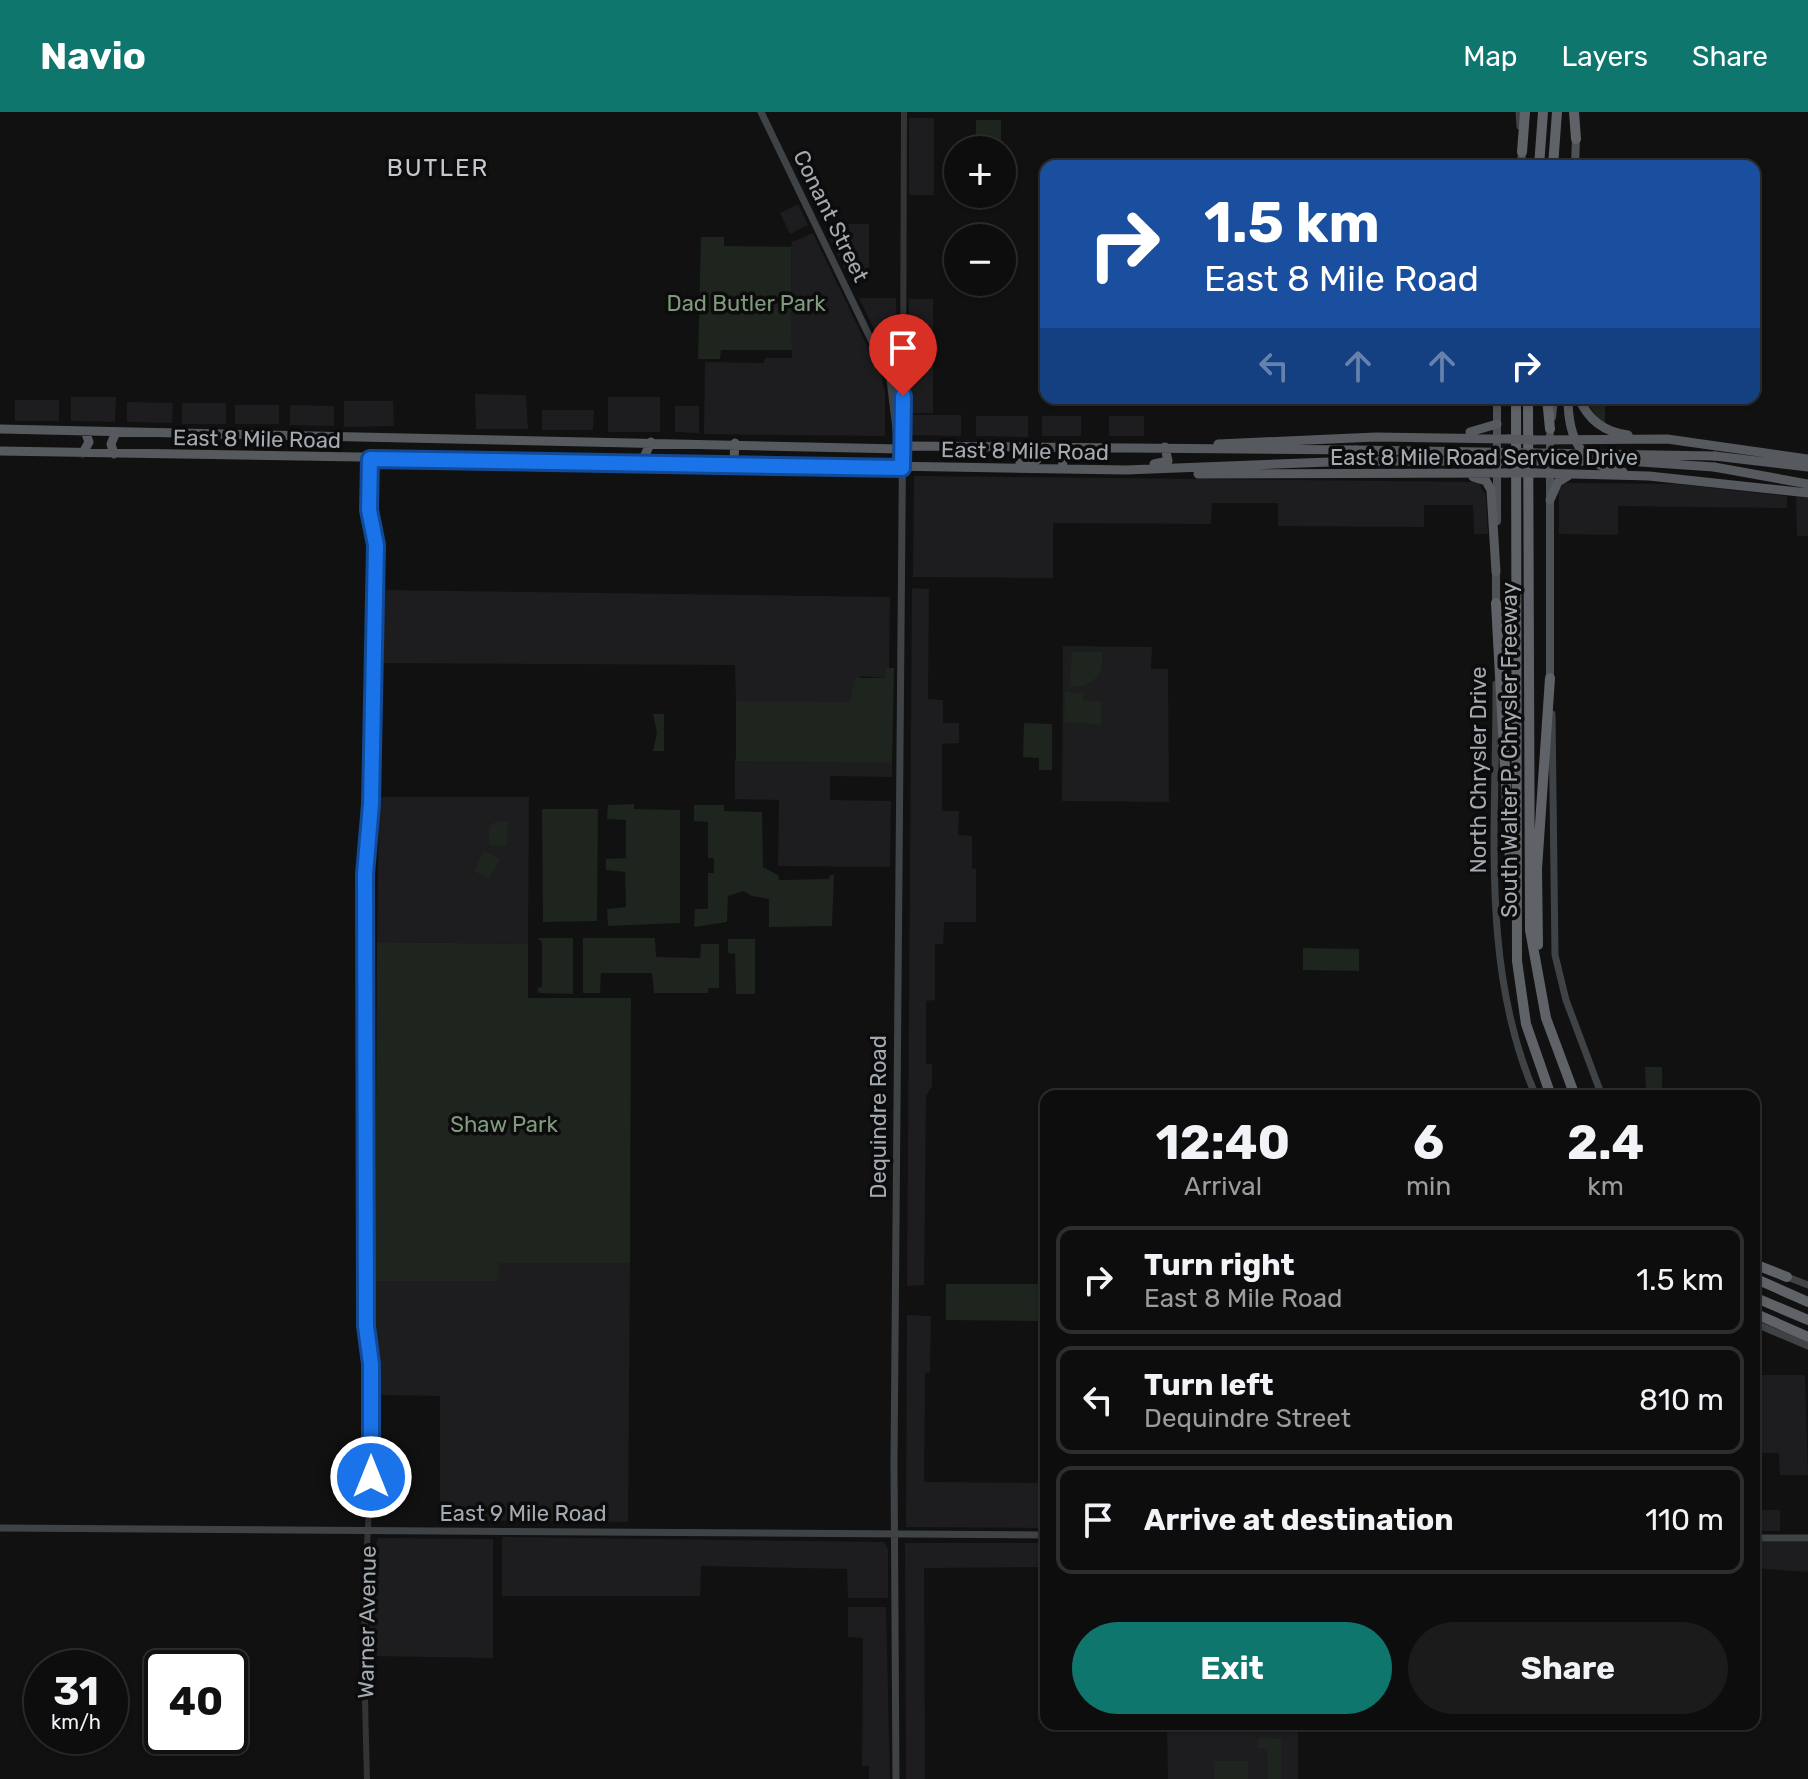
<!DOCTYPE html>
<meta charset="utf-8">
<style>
:root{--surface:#0d0d0e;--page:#1b1b1c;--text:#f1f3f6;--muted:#9a9c9e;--line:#2d2d2e;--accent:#0f766e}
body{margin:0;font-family:Rubik,sans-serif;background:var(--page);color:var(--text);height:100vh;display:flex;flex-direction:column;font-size:30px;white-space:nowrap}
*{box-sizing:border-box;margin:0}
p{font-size:26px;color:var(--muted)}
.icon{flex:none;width:44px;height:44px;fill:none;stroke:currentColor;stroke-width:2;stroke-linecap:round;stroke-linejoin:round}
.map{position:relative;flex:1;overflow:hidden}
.drawer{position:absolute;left:1040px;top:978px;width:720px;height:640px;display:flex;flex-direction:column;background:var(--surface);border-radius:16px;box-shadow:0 2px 6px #0004,0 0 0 2px var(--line)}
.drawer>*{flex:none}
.top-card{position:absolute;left:1040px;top:48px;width:720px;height:244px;border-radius:16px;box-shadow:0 2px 6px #0004,0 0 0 2px var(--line);background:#1a4fa0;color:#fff;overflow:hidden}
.buttons{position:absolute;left:944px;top:24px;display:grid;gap:16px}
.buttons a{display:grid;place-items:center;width:72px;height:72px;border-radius:50%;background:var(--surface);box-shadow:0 2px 6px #0004,0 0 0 2px var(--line);font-size:40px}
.speed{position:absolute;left:24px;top:1538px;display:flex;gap:16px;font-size:40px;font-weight:700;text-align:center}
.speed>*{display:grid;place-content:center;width:104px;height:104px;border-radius:50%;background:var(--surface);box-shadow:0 2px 6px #0004,0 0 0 2px var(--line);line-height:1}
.speed small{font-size:20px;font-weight:400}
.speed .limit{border:4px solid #111;border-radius:12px;background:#fff;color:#111}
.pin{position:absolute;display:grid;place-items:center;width:68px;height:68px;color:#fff;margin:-82px -34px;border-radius:50% 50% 50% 0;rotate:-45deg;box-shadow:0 0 8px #0007}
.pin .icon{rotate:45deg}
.me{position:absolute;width:88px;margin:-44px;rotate:0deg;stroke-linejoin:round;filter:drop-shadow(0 0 6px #0008)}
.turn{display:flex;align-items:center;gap:28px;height:168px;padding:0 32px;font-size:36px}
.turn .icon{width:104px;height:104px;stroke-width:2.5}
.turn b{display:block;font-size:56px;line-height:68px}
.lanes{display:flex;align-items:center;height:76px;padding:0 32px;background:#0003;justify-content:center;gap:40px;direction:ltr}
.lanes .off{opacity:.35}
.eta{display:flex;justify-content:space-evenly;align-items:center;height:136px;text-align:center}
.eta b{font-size:48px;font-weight:700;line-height:56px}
.primary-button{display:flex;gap:16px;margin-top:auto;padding:16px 32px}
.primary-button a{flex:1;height:92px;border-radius:48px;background:var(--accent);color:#fff;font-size:32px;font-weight:700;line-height:92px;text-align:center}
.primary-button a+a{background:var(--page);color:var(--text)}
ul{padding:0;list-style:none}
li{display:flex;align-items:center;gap:24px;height:108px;margin:0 16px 12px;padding:0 16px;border:4px solid var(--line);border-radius:16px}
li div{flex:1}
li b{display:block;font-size:30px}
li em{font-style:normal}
header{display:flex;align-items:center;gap:48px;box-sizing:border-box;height:112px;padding:0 40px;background:var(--accent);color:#fff}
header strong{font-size:38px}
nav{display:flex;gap:44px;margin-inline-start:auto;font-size:28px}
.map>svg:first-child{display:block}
.built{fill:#1d1d1f}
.green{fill:#1e241e}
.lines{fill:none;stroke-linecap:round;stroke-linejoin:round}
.tertiary{stroke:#323436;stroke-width:6}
.secondary{stroke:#404346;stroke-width:7}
.primary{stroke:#4e5155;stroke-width:8}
.trunk{stroke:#565a5e;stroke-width:9}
.motorway{stroke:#5f6267;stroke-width:10}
.trunk-bridge{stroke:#565a5e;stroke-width:9}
.route-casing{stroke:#114b97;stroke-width:20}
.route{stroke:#1a73e8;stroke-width:14}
.labels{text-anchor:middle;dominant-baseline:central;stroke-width:7;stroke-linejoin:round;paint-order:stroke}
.street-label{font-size:22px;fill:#a4aab1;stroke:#0c0c0d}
.park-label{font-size:22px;fill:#809a7d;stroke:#0c0c0d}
.neighbourhood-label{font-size:24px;letter-spacing:2px;fill:#c4c8cd;stroke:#0c0c0d}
</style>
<header>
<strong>Navio</strong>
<nav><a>Map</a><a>Layers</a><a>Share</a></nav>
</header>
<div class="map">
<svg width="1808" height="1667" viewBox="0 0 1808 1667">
<rect width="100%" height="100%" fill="#111112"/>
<path class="built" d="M 909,6 L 934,6 L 934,83 L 909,83 Z
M 798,92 L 808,113 L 790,122 L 780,101 Z
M 844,112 L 869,112 L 869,155 L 848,164 L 826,118 Z
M 813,121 L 881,263 L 885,280 L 885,324 L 704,322 L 705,250 L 764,251 L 765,246 L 792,246 L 791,135 L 792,130 Z
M 859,186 L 896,186 L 897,242 L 886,242 Z
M 909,187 L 933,187 L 933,301 L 909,301 Z
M 475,282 L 526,283 L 528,317 L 476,317 Z
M 71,285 L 116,285 L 115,310 L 71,309 Z
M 608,285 L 660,285 L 660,320 L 608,320 Z
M 15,288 L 59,288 L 59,309 L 15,309 Z
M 344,289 L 393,289 L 394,314 L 344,315 Z
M 127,290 L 173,291 L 172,311 L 127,310 Z
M 182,291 L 226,291 L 226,312 L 182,312 Z
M 235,293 L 279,293 L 279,312 L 235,312 Z
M 290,293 L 334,294 L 334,314 L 290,313 Z
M 675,294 L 699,294 L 699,321 L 675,320 Z
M 542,298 L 594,298 L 593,318 L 542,318 Z
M 909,303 L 961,303 L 961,324 L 909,323 Z
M 976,304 L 1028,304 L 1028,325 L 976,324 Z
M 1042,304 L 1081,304 L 1081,324 L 1042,324 Z
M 1109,304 L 1144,304 L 1144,324 L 1109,324 Z
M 914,364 L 1478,370 L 1486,383 L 1488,422 L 1474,422 L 1473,393 L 1424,393 L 1424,415 L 1278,414 L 1278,391 L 1212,391 L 1211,412 L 1053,411 L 1053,466 L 913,465 Z
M 1564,371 L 1676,372 L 1787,384 L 1787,396 L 1618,394 L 1618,423 L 1559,422 L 1559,379 Z
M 1796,385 L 1808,386 L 1808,424 L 1797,424 Z
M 912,476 L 929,477 L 928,587 L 943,588 L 943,611 L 959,611 L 959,631 L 942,632 L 942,699 L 959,699 L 958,723 L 972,724 L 972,756 L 976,757 L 976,810 L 944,810 L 943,832 L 935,832 L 935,888 L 926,889 L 926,952 L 932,952 L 932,974 L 926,984 L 924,1173 L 907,1174 Z
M 380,478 L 890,485 L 889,557 L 885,566 L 861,564 L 851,590 L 776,590 L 736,589 L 735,553 L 381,551 Z
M 1063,534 L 1152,535 L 1151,557 L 1168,557 L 1169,690 L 1062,689 Z
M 735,647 L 892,650 L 892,665 L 830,664 L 830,688 L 891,689 L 890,755 L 778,754 L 779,688 L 735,687 Z
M 379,685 L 529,685 L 528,832 L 377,830 Z
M 498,1151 L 630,1151 L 628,1410 L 440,1408 L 440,1284 L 377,1283 L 375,1169 L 498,1169 Z
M 907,1203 L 931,1204 L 930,1260 L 925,1261 L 924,1370 L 1046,1371 L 1046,1416 L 906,1415 Z
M 1754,1263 L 1805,1263 L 1808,1363 L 1780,1363 L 1779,1341 L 1754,1341 Z
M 1754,1398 L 1780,1398 L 1780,1419 L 1754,1419 Z
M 502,1425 L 884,1430 L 888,1437 L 888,1486 L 848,1486 L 847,1457 L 701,1454 L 700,1484 L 502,1484 Z
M 378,1426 L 493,1427 L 493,1546 L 370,1544 L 370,1446 Z
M 1754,1430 L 1808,1430 L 1808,1460 L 1754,1456 Z
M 905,1431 L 1046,1431 L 1046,1455 L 924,1456 L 925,1667 L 906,1667 Z
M 848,1495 L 886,1495 L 890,1667 L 869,1667 L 869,1654 L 862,1654 L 863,1526 L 848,1525 Z
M 1167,1612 L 1298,1612 L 1298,1667 L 1168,1667 Z"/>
<path class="green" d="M 976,8 L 1001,8 L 1001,38 L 976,38 Z
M 701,125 L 724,125 L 724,134 L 791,135 L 792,238 L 721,238 L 720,247 L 698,247 Z
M 1583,286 L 1605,286 L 1605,315 Z
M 1072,540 L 1102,540 C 1105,563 1092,576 1069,575 Z
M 886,556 L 894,556 L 892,651 L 736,649 L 736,589 L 850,590 L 855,566 L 885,566 Z
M 1065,580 L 1083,581 L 1083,588 L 1102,589 L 1101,613 L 1064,610 Z
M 653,602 L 664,602 L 664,639 L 653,639 L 657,621 Z
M 1024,611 L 1052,612 L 1052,658 L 1039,658 L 1039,646 L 1023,645 Z
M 634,692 L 634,697 L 680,698 L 680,811 L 608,814 L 607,797 L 626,795 L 625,760 L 606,758 L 606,747 L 626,746 L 626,708 L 607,707 L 608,693 Z
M 694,693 L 724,693 L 724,699 L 762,700 L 763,755 L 778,763 L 779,768 L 829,767 L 830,763 L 834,763 L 832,814 L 769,815 L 769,787 L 752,784 L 743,779 L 728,784 L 727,810 L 694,815 L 695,797 L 708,797 L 708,761 L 714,761 L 714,746 L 708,746 L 708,710 L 694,709 Z
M 542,697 L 598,697 L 597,809 L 543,810 Z
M 497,709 L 508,710 L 507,734 L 489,733 L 489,714 Z
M 484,739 L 501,747 L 489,767 L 474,759 Z
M 537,826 L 573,826 L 573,882 L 539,881 L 537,876 L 542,875 L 542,830 Z
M 583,826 L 655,826 L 656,845 L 700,846 L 701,832 L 719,832 L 719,876 L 708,876 L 708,881 L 654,881 L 652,861 L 601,861 L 600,881 L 583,881 Z
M 728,827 L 755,827 L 755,882 L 736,882 L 735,842 L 728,841 Z
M 377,830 L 528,832 L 528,886 L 631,886 L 630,1151 L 499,1151 L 498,1169 L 375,1169 Z
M 1303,836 L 1359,837 L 1359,859 L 1303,858 Z
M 1645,955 L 1662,955 L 1662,978 L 1646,978 Z
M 946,1172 L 1046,1172 L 1046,1209 L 946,1208 Z
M 1258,1625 L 1281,1627 L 1281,1667 L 1268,1667 L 1267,1636 L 1257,1636 Z
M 1214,1649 L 1248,1649 L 1248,1667 L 1214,1667 Z"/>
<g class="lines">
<path class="tertiary" d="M 903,280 L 904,0
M 367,1667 C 365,1596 363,1524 366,1452 C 370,1373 377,1293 366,1214 L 365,762 L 371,692 L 376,433 L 369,398 L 370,347"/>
<path class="secondary" d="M 761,0 L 890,267 L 903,284 L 894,1350 L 896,1667
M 1519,0 L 1520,14
M 890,267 L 897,326 L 902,337
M 1496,572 C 1497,708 1479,856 1536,984
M 1552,602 L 1555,843 L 1566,888 L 1602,984
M 1785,1164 L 1808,1173
M 1754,1211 L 1808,1234
M 0,1416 L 1046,1423
M 1754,1426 L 1808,1426"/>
<path class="primary" d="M 1521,54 L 1522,40
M 1575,54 L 1576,27
M 1497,286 L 1497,409
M 1552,305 L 1554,286
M 1496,491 L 1496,455
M 1550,566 L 1550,323"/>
<path class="trunk" d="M 1568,286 C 1568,325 1580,354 1623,360
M 1579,286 C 1588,308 1604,320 1628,323
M 0,317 L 900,337 L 909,334 L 1356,338
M 1470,320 L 1497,312
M 1535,328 L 1667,327 L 1808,347
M 1218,332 L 1376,325 L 1509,327
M 0,339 L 1126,358 L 1356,349
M 83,341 L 89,330 L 85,319
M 114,342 L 111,332 L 116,320
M 1715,344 L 1808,355
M 1020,351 L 1037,348 L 1035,335
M 650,352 L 645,343 L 651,330
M 1154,352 L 1168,349 L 1165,335
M 724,353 L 734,347 L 735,331
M 1714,355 L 1808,372
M 1063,357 L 1062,343 L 1079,341
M 1535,361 L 1649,364 L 1808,381
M 1198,362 L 1505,361
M 1473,365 L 1486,369 L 1491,378 L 1496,460
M 1550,388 L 1558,370 L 1568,364"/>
<path class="motorway" d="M 1574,0 L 1576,27
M 1522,40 L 1525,0
M 1539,54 L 1543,0
M 1553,54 L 1557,0
M 1516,286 L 1517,849 L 1526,912 L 1551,984
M 1528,286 L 1530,818 L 1546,906 L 1575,984
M 1547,286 L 1550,317
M 1496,491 L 1510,748
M 1538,833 L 1537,757 L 1550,566
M 1754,1152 L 1787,1165
M 1754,1166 L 1808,1190
M 1754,1185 L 1808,1208
M 1754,1201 L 1808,1225"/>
<path class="trunk-bridge" d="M 1509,327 L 1535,328
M 1356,338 L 1715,344
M 1356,349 L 1626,349 L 1714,355
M 1505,361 L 1535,361"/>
</g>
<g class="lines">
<defs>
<path id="route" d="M 371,1365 L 371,1252 L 366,1214 L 365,762 L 371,692 L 376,433 L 369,398 L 370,347 L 902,356 L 903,284"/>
</defs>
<use href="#route" class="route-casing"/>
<use href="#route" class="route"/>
</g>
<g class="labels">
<g class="street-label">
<text transform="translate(831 104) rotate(64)">Conant Street</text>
<text transform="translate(257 327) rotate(1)">East 8 Mile Road</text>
<text transform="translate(1025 339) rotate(1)">East 8 Mile Road</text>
<text x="1484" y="345">East 8 Mile Road Service Drive</text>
<text transform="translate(1509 638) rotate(-90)">South Walter P. Chrysler Freeway</text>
<text transform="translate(1478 658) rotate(-90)">North Chrysler Drive</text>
<text transform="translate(878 1005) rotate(-90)">Dequindre Road</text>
<text x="523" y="1401">East 9 Mile Road</text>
<text transform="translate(367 1510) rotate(-89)">Warner Avenue</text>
</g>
<g class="park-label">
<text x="746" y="191">Dad Butler Park</text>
<text x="504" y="1012">Shaw Park</text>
</g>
<g class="neighbourhood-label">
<text x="438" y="56">BUTLER</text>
</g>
</g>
</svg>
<div class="buttons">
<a>+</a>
<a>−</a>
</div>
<div class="speed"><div>31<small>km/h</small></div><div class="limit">40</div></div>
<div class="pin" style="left:903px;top:284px;background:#d93025"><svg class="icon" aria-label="arrive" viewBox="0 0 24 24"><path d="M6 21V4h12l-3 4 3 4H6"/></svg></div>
<svg class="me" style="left:371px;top:1365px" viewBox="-20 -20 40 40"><circle r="17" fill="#1a73e8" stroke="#fff" stroke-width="3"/><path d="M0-11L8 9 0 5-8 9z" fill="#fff"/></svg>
<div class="top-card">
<div class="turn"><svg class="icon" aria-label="right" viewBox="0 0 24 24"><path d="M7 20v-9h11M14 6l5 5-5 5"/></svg><div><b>1.5 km</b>East 8 Mile Road</div></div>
<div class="lanes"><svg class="icon off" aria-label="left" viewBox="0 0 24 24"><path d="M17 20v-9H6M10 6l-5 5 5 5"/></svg><svg class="icon off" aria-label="ahead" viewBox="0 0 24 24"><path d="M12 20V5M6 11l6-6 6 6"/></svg><svg class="icon off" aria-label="ahead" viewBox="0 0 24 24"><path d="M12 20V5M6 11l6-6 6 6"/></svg><svg class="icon" aria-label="right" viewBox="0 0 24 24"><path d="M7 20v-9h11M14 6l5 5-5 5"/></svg></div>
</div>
<section class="drawer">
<div class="eta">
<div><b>12:40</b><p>Arrival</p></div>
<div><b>6</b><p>min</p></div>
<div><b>2.4</b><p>km</p></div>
</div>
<ul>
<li><svg class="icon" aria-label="right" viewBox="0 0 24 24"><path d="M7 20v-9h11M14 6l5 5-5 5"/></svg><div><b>Turn right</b><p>East 8 Mile Road</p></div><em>1.5 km</em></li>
<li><svg class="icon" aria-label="left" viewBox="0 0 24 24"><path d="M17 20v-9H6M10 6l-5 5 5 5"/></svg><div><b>Turn left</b><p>Dequindre Street</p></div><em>810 m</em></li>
<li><svg class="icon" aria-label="arrive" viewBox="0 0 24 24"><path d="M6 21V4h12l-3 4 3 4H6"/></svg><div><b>Arrive at destination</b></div><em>110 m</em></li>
</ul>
<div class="primary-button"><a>Exit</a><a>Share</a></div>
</section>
</div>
